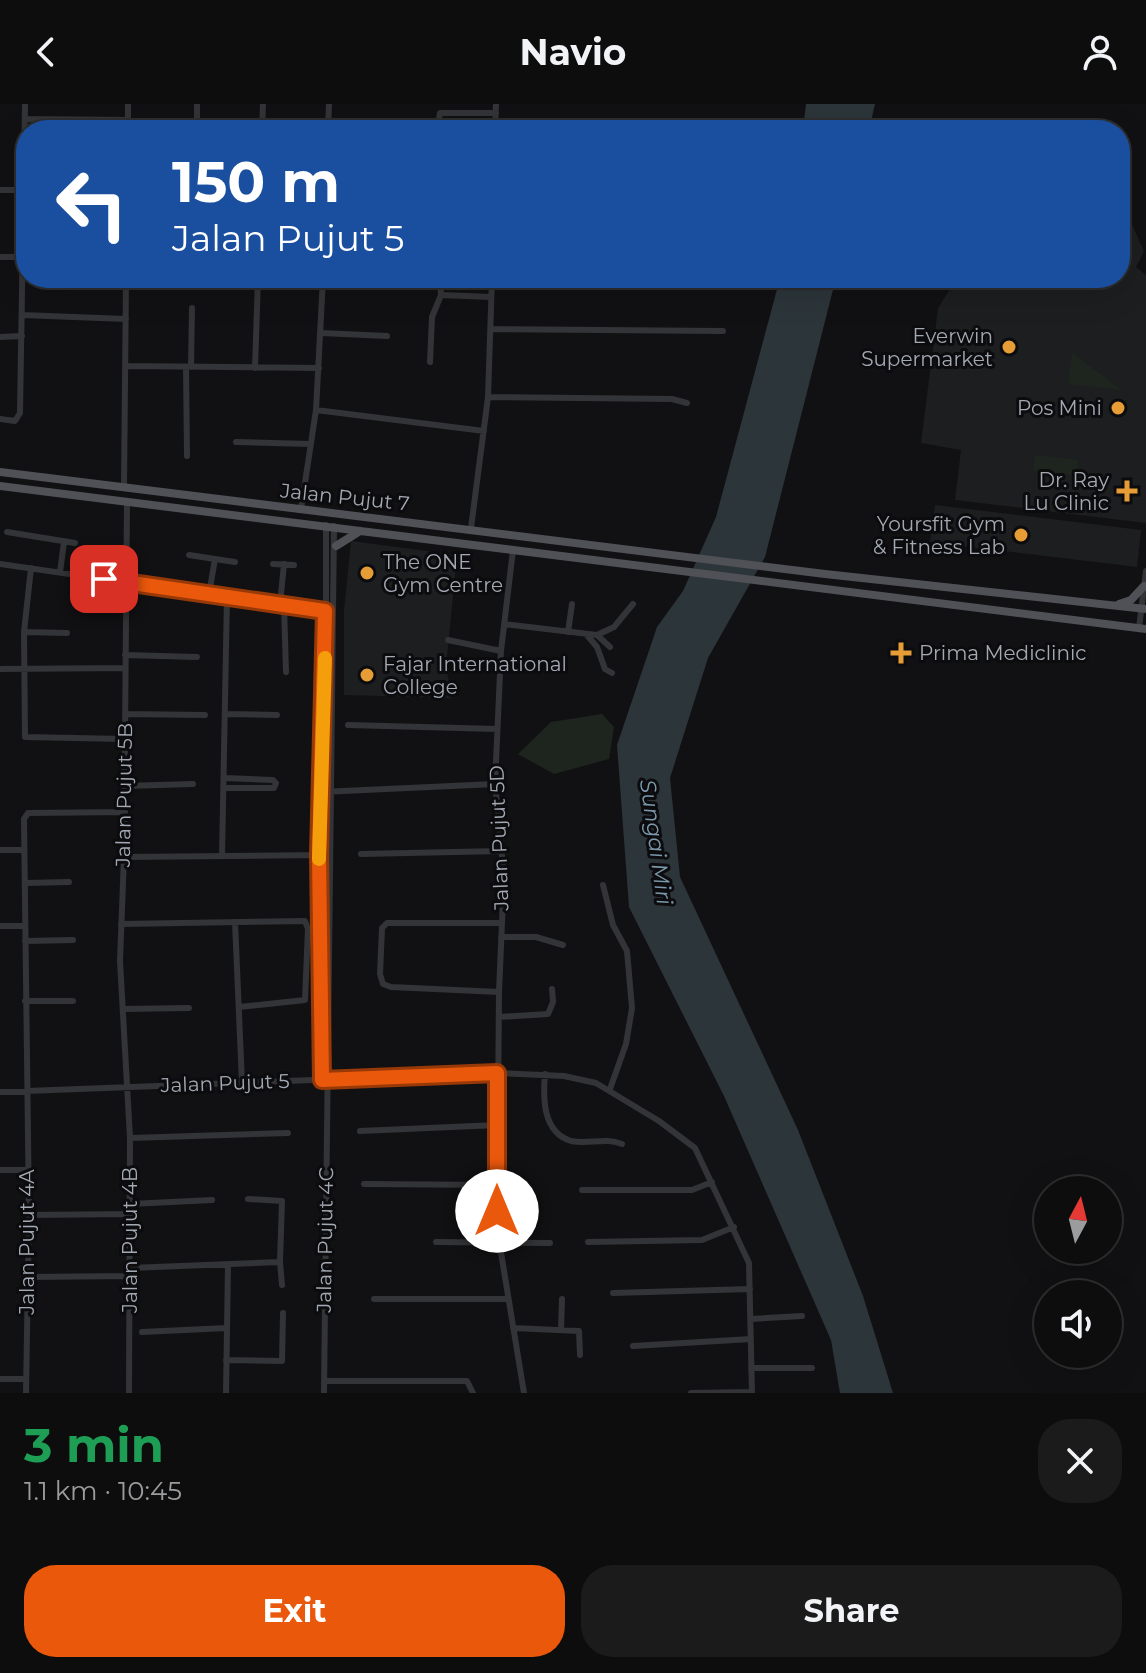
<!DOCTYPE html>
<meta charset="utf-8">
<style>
:root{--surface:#0d0d0e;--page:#1b1b1c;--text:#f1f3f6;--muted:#9a9c9e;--line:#2d2d2e;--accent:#ea580c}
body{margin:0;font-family:Montserrat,sans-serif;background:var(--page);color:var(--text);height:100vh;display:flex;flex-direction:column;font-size:30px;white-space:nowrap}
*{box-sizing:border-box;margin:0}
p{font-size:26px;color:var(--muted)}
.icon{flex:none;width:44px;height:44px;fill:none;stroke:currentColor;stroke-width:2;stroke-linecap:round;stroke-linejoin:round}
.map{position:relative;height:1289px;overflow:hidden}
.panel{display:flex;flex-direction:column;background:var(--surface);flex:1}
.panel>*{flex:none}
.banner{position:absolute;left:16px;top:16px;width:1114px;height:168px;border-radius:32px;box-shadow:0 8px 32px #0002,0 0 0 2px var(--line);background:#1a4fa0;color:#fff;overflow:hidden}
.needle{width:52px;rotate:7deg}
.controls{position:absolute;left:1034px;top:1072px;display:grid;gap:16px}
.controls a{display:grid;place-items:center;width:88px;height:88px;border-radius:50%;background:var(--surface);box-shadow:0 8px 32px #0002,0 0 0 2px var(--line);font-size:40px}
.pin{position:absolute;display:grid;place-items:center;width:68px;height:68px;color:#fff;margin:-34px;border-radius:16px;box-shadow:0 4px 12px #0006}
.me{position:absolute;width:88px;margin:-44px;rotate:0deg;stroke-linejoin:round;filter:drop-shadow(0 0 6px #0008)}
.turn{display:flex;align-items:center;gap:28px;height:168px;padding:0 24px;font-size:36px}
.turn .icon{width:104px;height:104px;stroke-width:2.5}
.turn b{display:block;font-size:56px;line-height:68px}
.round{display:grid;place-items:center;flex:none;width:84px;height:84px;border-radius:32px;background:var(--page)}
.summary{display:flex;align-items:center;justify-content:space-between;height:136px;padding:0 24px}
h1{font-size:48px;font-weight:700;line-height:60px;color:#1e9e55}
.action{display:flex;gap:16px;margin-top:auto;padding:16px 24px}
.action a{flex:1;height:92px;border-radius:32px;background:var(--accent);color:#fff;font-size:32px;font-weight:700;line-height:92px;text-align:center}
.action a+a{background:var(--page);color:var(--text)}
header{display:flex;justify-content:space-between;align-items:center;height:104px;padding:0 24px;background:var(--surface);font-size:36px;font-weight:700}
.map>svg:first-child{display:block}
.built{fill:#1d1e20}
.green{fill:#1e251e}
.water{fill:#2c353a}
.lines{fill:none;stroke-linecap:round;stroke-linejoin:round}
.minor{stroke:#333437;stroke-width:6}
.major{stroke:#4f5156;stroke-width:8}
.route-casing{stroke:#983908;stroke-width:20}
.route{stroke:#ea580c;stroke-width:14}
.slow{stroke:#f59e0b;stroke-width:14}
.poi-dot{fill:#e69d36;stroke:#0c0c0e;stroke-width:3}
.labels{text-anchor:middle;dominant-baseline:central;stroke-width:6;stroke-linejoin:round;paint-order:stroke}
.poi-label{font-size:20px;fill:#a3a9b3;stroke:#0c0c0e;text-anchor:end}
.street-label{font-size:20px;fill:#a3a9b3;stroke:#0c0c0e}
.water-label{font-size:22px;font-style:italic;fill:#7c99ac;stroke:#0c0c0e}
</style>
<header><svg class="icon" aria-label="back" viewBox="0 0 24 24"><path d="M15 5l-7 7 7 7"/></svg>Navio<svg class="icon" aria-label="person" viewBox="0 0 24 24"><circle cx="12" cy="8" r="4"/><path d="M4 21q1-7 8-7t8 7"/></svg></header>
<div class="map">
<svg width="1146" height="1289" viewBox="0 0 1146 1289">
<rect width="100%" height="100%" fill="#111113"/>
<path class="built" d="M 1120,78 L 1124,103 L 1144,147 L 1136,163 L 1146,171 L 1146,419 L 955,396 L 961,346 L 921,339 L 938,204 L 957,174 L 1120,174 Z
M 935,401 L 1141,426 L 1137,463 L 930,438 Z
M 351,437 L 457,451 L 446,563 L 452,594 L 344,591 L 344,507 Z"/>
<path class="green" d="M 1072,249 L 1122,286 L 1068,280 Z
M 1035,351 L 1078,356 L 1076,372 L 1033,367 Z
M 602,610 L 614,623 L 609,655 L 554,670 L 518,650 L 551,618 Z"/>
<path class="water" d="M 806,0 L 875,0 L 869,26 L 803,26 Z
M 780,174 L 836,174 L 765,453 L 708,554 L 670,674 L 680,773 L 798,1026 L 863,1192 L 893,1289 L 840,1289 L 831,1236 L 724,992 L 629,803 L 617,641 L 657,523 L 683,487 L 716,413 Z"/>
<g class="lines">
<path class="minor" d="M 197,0 L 197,20
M 25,15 L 128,16
M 496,18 L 588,17
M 128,26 L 128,0
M 262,26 L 263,0
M 328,26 L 329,0
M 437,26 L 440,9 L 496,9
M 495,26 L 496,0
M 0,86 L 24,86
M 0,153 L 23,153
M 441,191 L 491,193
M 22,211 L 126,215
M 491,225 L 723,227
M 321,229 L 387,232
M 0,233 L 22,232
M 430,258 L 432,213 L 441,191 L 440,174
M 125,262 L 319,264
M 186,263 L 187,352
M 191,263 L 192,204
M 255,264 L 258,174
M 488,293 L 672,295 L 687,299
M 316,306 L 484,327
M 0,315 L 15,317 L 20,309 L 25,0
M 236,338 L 310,340
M 124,383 L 126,174
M 127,398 L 124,753 L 120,857 L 130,1034 L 129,1289
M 301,405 L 316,306 L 323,174
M 471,424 L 488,293 L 492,174
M 7,428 L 75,439
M 513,446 L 501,547 L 495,680 L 504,772 L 499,888 L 497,1124 L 524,1289
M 189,451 L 215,455
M 0,460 L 325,507
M 273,460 L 294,461
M 31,464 L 24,528 L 25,633 L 125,635
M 60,468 L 64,438
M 209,490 L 215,455 L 235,458
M 280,500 L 284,460
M 284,501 L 286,568
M 504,520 L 597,531 L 614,523 L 633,500
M 1139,524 L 1146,467
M 24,528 L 67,529
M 568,528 L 572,500
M 586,530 L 597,543 L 605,565 L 612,569
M 597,531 L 610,543
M 448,536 L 501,547
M 125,551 L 197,553
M 0,565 L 125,564
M 125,610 L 205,611
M 225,610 L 277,611
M 348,621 L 497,625
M 125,682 L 193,680
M 224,684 L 274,684 L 276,679 L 273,676 L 224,674
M 321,688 L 495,680
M 0,746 L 24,746
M 361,750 L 501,747
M 222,752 L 227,492
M 124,753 L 319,751
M 25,779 L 69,778
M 603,781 L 613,821 L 627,847 L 632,904 L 626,940 L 610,985
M 235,818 L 242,979
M 121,820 L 305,817 L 308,825 L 305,896 L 239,903
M 0,822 L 25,822
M 501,833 L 536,833 L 563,841
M 25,837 L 73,836
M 499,888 L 391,883 L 383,880 L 380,870 L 382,824 L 387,819 L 501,819
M 25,897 L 73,897
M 123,905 L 189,904
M 499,913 L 548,910 L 553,898 L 552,885
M 545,970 C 543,993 542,1028 571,1037 C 587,1041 605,1033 622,1040
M 323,977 L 319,751 L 326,587 L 326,421
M 0,988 L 497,969 L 564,972 L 596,979 L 659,1017 L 695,1044 L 749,1159 L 752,1289
M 360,1027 L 497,1021
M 130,1034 L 288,1029
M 0,1066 L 27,1066
M 364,1080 L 496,1081
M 582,1086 L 692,1086 L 712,1078
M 130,1100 L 212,1096
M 29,1111 L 130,1110
M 436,1138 L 550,1139
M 588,1138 L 702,1136 L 734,1123
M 280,1158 L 282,1181
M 130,1164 L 280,1158 L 282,1097 L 248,1095
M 27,1173 L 130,1172
M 613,1189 L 750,1185
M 374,1195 L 507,1195
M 751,1215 L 802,1212
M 513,1224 L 579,1227 L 580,1251
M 561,1226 L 562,1195
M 142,1228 L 227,1224
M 633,1242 L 751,1235
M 226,1256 L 282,1257 L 283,1209
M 751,1264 L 812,1264
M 0,1275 L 26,1275
M 324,1277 L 467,1277 L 473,1289
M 26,1289 L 29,1111 L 24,715 L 28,709 L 125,708
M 226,1289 L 228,1161
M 324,1289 L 334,422
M 691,1289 L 752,1288"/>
<path class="major" d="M 0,368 L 825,470 L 1146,505
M 0,382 L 1146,525
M 336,442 L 360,427
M 1119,500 L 1131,496 L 1144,482"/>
</g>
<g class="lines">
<defs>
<path id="route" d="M 104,475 L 325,507 L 319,751 L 322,976 L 497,969 L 497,1107"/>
</defs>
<use href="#route" class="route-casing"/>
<use href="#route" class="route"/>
<path class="slow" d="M 319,755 L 325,554"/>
</g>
<g class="poi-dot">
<circle cx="1009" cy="243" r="8"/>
<circle cx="1118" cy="304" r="8"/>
<path d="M1123 375h8v8h8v8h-8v8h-8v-8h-8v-8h8z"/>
<circle cx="1021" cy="431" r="8"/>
<circle cx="367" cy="469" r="8"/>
<path d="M897 537h8v8h8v8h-8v8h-8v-8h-8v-8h8z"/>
<circle cx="367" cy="571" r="8"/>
</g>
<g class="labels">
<g class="poi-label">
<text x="993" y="232">Everwin<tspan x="993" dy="23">Supermarket</tspan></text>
<text x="1102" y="304">Pos Mini</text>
<text x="1109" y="376">Dr. Ray<tspan x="1109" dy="23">Lu Clinic</tspan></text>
<text x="1005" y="420">Yoursfit Gym<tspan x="1005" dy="23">&amp; Fitness Lab</tspan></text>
<text x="383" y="458" text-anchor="start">The ONE<tspan x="383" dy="23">Gym Centre</tspan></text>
<text x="919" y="549" text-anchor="start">Prima Mediclinic</text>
<text x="383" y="560" text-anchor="start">Fajar International<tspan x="383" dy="23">College</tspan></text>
</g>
<g class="street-label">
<text transform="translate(345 393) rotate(6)">Jalan Pujut 7</text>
<text transform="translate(124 691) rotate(-89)">Jalan Pujut 5B</text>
<text transform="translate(499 734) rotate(-92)">Jalan Pujut 5D</text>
<text transform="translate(225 979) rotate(-2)">Jalan Pujut 5</text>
<text transform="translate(130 1136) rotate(-90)">Jalan Pujut 4B</text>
<text transform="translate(325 1136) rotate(-89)">Jalan Pujut 4C</text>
<text transform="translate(27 1138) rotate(-90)">Jalan Pujut 4A</text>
</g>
<g class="water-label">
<text transform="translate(656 738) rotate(82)">Sungai Miri</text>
</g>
</g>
</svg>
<div class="controls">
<a><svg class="needle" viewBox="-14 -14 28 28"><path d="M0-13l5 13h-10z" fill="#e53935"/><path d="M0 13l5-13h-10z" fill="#9a9c9e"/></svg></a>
<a><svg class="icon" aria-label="sound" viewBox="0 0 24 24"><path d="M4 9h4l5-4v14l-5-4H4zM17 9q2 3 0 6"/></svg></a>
</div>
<div class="pin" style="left:104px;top:475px;background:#d93025"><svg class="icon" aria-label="arrive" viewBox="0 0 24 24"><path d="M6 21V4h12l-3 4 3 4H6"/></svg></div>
<svg class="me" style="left:497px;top:1107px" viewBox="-20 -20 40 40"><circle r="19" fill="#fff"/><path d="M0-13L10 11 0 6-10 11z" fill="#ea580c"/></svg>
<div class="banner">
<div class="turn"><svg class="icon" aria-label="left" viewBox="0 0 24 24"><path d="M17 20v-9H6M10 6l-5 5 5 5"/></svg><div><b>150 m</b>Jalan Pujut 5</div></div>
</div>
</div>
<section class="panel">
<div class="summary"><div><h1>3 min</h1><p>1.1 km · 10:45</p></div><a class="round"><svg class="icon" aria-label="close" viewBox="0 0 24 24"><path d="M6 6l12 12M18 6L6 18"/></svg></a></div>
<div class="action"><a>Exit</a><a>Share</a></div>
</section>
